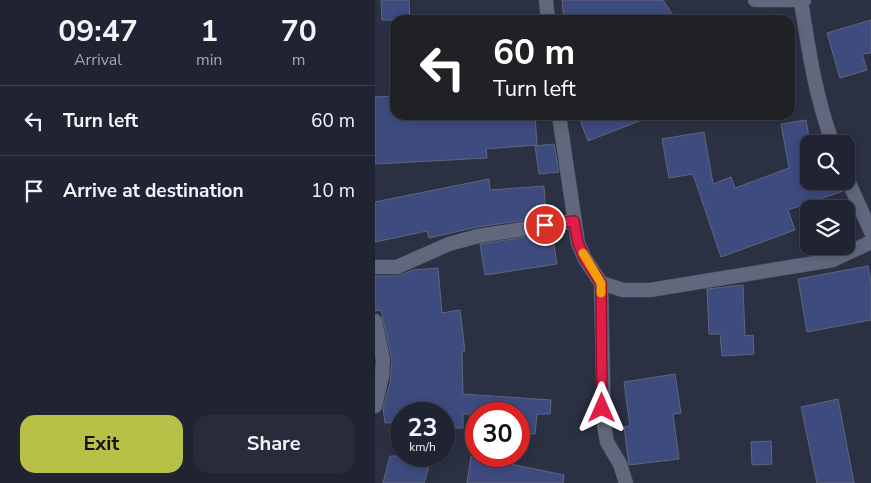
<!DOCTYPE html>
<style>
:root{--surface:#202432;--page:#282c3a;--text:#f1f3f6;--muted:#a2a4ac;--line:#3d414d;--accent:#b7c148}
body{margin:0;font-family:"Nunito Sans",sans-serif;background:var(--page);color:var(--text);height:100vh;display:flex;flex-direction:column;font-size:19px;white-space:nowrap}
*{box-sizing:border-box;margin:0}
p{font-size:16px;color:var(--muted)}
.icon{flex:none;width:28px;height:28px;fill:none;stroke:currentColor;stroke-width:2;stroke-linecap:round;stroke-linejoin:round}
.map{position:relative;flex:1;overflow:hidden}
.drawer{display:flex;flex-direction:column;background:var(--surface);width:375px}
.drawer>*{flex:none}
.top-card{position:absolute;left:15px;top:15px;width:405px;height:105px;border-radius:15px;box-shadow:0 2px 12px #0003,0 0 0 1px var(--line);background:#202124;color:#fff;overflow:hidden}
.controls{position:absolute;left:425px;top:135px;display:grid;gap:10px}
.controls a{display:grid;place-items:center;width:55px;height:55px;border-radius:10px;background:var(--surface);box-shadow:0 2px 12px #0003,0 0 0 1px var(--line);font-size:25px}
.speed{position:absolute;left:15px;top:402px;display:flex;gap:10px;font-size:25px;font-weight:700;text-align:center}
.speed>*{display:grid;place-content:center;width:65px;height:65px;border-radius:50%;background:var(--surface);box-shadow:0 2px 12px #0003,0 0 0 1px var(--line);line-height:1}
.speed small{font-size:12px;font-weight:400}
.speed .limit{border:8px solid #d22;background:#fff;color:#111}
.pin{position:absolute;display:grid;place-items:center;width:42px;height:42px;color:#fff;margin:-21px;border:2px solid #fff;border-radius:50%;box-shadow:0 1px 5px #0007}
.me{position:absolute;width:55px;margin:-28px;rotate:0deg;stroke-linejoin:round;filter:drop-shadow(0 0 4px #0008)}
.turn{display:flex;align-items:center;gap:18px;height:105px;padding:0 20px;font-size:22px}
.turn .icon{width:65px;height:65px;stroke-width:2.5}
.turn b{display:block;font-size:35px;line-height:42px}
.eta{display:flex;justify-content:space-evenly;align-items:center;height:85px;text-align:center}
.eta b{font-size:30px;font-weight:700;line-height:35px}
.cta{display:flex;gap:10px;margin-top:auto;padding:10px 20px}
.cta a{flex:1;height:58px;border-radius:15px;background:var(--accent);color:#111;font-size:20px;font-weight:700;line-height:58px;text-align:center}
.cta a+a{background:var(--page);color:var(--text)}
ul{padding:0;list-style:none}
li{display:flex;align-items:center;gap:15px;height:70px;padding:0 20px;border-top:1px solid var(--line)}
li div{flex:1}
li b{display:block;font-size:19px}
li em{font-style:normal}
main{display:flex;flex:1;min-height:0}
.map>svg:first-child{display:block}
.building{fill:#3e4b7f;stroke:#5f667c}
.lines{fill:none;stroke-linecap:round;stroke-linejoin:round}
.minor-casing{stroke:#484d5d;stroke-width:15}
.minor{stroke:#61687d;stroke-width:14}
.route-casing{stroke:#92132f;stroke-width:12}
.route{stroke:#e11d48;stroke-width:9}
.slow{stroke:#f59e0b;stroke-width:9}
</style>
<main>
<section class="drawer">
<div class="eta">
<div><b>09:47</b><p>Arrival</p></div>
<div><b>1</b><p>min</p></div>
<div><b>70</b><p>m</p></div>
</div>
<ul>
<li><svg class="icon" aria-label="left" viewBox="0 0 24 24"><path d="M17 20v-9H6M10 6l-5 5 5 5"/></svg><div><b>Turn left</b></div><em>60 m</em></li>
<li><svg class="icon" aria-label="arrive" viewBox="0 0 24 24"><path d="M6 21V4h12l-3 4 3 4H6"/></svg><div><b>Arrive at destination</b></div><em>10 m</em></li>
</ul>
<div class="cta"><a>Exit</a><a>Share</a></div>
</section>
<div class="map">
<svg width="496" height="483" viewBox="0 0 496 483">
<rect width="100%" height="100%" fill="#2b3043"/>
<path class="building" d="M 6,0 L 34,0 L 35,20 L 7,20 Z
M 187,0 L 288,0 L 297,14 L 287,20 L 248,20 L 246,18 L 222,20 L 189,20 Z
M 496,20 L 496,53 L 487,54 L 492,70 L 465,78 L 452,33 Z
M 20,96 L 20,115 L 160,115 L 162,145 L 111,149 L 112,158 L 0,164 L 0,97 Z
M 203,115 L 277,115 L 277,116 L 213,141 Z
M 431,120 L 435,144 L 434,144 L 434,181 L 464,181 L 468,191 L 413,210 L 420,230 L 346,257 L 318,174 L 294,178 L 287,139 L 329,132 L 338,184 L 356,177 L 360,188 L 414,168 L 406,124 Z
M 179,144 L 184,172 L 164,174 L 160,146 Z
M 114,179 L 115,190 L 169,186 L 171,217 L 102,227 L 54,238 L 52,231 L 0,242 L 0,202 Z
M 177,233 L 182,264 L 110,275 L 105,244 Z
M 493,266 L 496,283 L 496,320 L 432,332 L 423,279 Z
M 63,268 L 67,313 L 85,310 L 90,351 L 87,352 L 88,394 L 176,400 L 175,414 L 162,414 L 160,434 L 144,433 L 144,414 L 88,414 L 88,428 L 69,428 L 69,414 L 26,414 L 26,422 L 10,423 L 8,408 L 15,383 L 17,360 L 6,310 L 0,311 L 0,276 L 22,276 L 38,270 Z
M 368,285 L 370,336 L 378,335 L 379,354 L 347,356 L 345,334 L 334,334 L 332,289 Z
M 300,374 L 306,413 L 298,414 L 304,459 L 254,465 L 249,427 L 255,426 L 249,382 Z
M 463,399 L 479,483 L 442,483 L 426,407 Z
M 396,441 L 397,464 L 377,465 L 376,442 Z
M 15,456 L 44,456 L 56,460 L 49,483 L 8,483 Z
M 96,456 L 189,475 L 188,483 L 92,483 Z"/>
<g class="lines">
<defs>
<path id="minor" d="M 171,0 L 173,20
M 380,0 L 429,0
M 426,1 C 434,52 440,95 458,144
M 184,115 L 203,243 L 210,259 L 226,283 L 229,425 L 232,442 L 245,464 L 251,483
M 471,176 L 496,232
M 0,267 L 22,267 L 74,244 L 103,236 L 199,221
M 226,283 L 248,290 L 275,290 L 458,260 L 496,242
M 0,321 L 8,360 L 7,376 L 0,406"/>
</defs>
<use href="#minor" class="minor-casing"/>
<use href="#minor" class="minor"/>
</g>
<g class="lines">
<defs>
<path id="route" d="M 170,225 L 199,221 L 203,243 L 210,259 L 226,283 L 227,408"/>
</defs>
<use href="#route" class="route-casing"/>
<use href="#route" class="route"/>
<path class="slow" d="M 208,253 L 226,283 L 226,293"/>
</g>
</svg>
<div class="controls">
<a><svg class="icon" aria-label="search" viewBox="0 0 24 24"><circle cx="10" cy="10" r="6"/><path d="M15 15l6 6"/></svg></a>
<a><svg class="icon" aria-label="layers" viewBox="0 0 24 24"><path d="M12 4l9 5-9 5-9-5zM3 14l9 5 9-5"/></svg></a>
</div>
<div class="speed"><div>23<small>km/h</small></div><div class="limit">30</div></div>
<div class="pin" style="left:170px;top:225px;background:#d93025"><svg class="icon" aria-label="arrive" viewBox="0 0 24 24"><path d="M6 21V4h12l-3 4 3 4H6"/></svg></div>
<svg class="me" style="left:227px;top:408px" viewBox="-20 -20 40 40"><path d="M0-17L14 15 0 8-14 15z" fill="#e11d48" stroke="#fff" stroke-width="4"/></svg>
<div class="top-card">
<div class="turn"><svg class="icon" aria-label="left" viewBox="0 0 24 24"><path d="M17 20v-9H6M10 6l-5 5 5 5"/></svg><div><b>60 m</b>Turn left</div></div>
</div>
</div>
</main>
